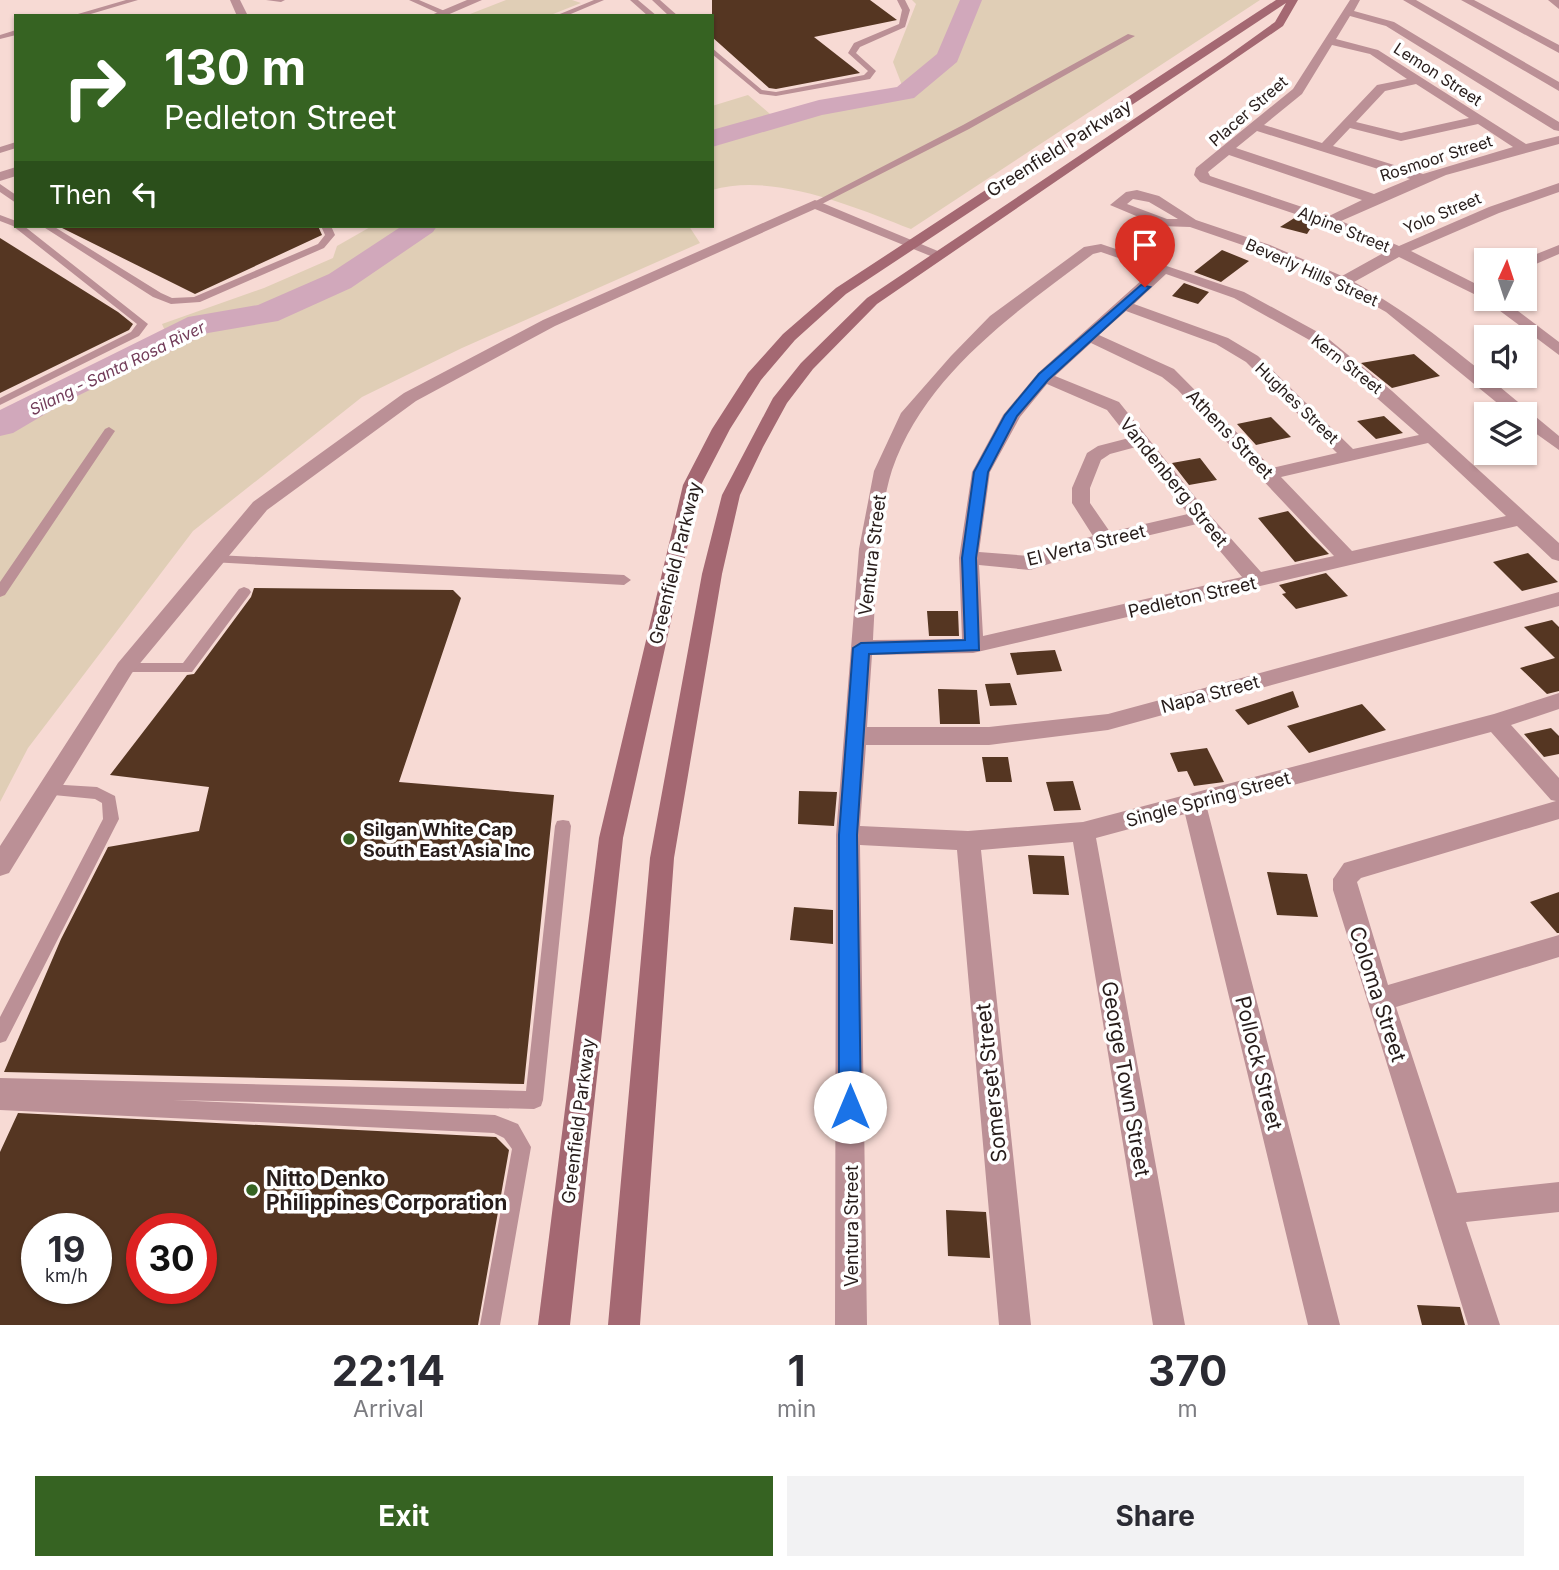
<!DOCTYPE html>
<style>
:root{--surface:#fff;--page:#f2f2f3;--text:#2b2b33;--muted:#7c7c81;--accent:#366322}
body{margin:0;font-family:Inter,sans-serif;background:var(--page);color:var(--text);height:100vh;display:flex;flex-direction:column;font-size:26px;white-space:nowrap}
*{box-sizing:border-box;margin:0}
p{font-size:23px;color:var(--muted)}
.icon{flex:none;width:38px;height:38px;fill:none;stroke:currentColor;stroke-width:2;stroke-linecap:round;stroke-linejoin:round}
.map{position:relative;height:1325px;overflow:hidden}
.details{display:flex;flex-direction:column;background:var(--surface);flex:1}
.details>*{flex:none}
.banner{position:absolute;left:14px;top:14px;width:700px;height:214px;border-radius:0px;box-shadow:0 2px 5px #0004;background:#366322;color:#fff;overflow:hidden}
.needle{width:46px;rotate:3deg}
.tools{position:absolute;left:1474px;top:248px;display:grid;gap:14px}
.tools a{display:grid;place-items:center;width:63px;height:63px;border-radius:0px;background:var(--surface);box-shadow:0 2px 5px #0004;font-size:35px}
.speed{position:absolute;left:21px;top:1213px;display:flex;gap:14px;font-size:35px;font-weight:700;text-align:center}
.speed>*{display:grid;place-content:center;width:91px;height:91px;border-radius:50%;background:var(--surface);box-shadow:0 2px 5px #0004;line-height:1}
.speed small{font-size:18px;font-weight:400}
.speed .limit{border:10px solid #d22;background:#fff;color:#111}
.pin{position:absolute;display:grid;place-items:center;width:60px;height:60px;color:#fff;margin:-72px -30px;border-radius:50% 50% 50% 0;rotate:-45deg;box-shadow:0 0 7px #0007}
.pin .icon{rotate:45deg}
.me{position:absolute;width:77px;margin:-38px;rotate:0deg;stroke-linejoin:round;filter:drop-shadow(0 0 5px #0008)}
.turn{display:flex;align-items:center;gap:24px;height:147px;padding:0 35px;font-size:32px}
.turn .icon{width:91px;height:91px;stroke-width:2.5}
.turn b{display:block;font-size:49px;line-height:60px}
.then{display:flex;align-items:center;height:66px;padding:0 35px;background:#0003;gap:14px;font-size:26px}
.eta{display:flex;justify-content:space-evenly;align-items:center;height:119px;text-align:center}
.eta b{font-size:42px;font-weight:700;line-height:49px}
.action{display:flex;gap:14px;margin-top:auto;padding:14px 35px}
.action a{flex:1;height:80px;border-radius:0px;background:var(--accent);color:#fff;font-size:28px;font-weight:700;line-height:80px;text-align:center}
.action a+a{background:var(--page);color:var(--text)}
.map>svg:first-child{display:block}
.green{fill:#e0ceb6}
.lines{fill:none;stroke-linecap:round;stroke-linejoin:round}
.river{fill:#d1a8bb;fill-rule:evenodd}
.building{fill:#553622;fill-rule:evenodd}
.lane{fill:#bb9096;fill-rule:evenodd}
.street{fill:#bb9096;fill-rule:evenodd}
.secondary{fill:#a46872;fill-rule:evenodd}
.route{fill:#1a73e8;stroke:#114b97;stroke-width:2}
.poi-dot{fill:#366322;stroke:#fff;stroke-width:2.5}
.labels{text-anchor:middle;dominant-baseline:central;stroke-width:7;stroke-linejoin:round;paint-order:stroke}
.far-street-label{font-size:16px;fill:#271c1a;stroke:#fff}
.far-water-label{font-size:16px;font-style:italic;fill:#733d5a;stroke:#fff}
.street-label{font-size:18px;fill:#271c1a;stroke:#fff}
.poi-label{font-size:18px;font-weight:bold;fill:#271c1a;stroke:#fff;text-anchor:start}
.near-street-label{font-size:21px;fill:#271c1a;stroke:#fff}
.near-poi-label{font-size:21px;font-weight:bold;fill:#271c1a;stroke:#fff;text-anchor:start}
</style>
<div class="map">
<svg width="1559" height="1325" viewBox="0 0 1559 1325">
<rect width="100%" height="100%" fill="#f7dad4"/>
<path class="green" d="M 506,0 L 572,0 L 581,3 L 548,16 L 465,16 Z
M 912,0 L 1260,0 L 911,229 C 854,207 774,172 712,190 L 712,106 L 748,95 L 777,120 L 819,108 L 905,93 L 893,62 L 916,4 Z
M 372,226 L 689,226 L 700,243 L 462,348 L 362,397 L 193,531 L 28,748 L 0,802 L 0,425 L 57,393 L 169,340 L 162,324 L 264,288 L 333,258 L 337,246 Z"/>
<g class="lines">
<path class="river" d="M 960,0 L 982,0 L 957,62 L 914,98 L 822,115 L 712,147 L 712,130 L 819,100 L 897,87 L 937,54 Z
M 402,226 L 437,226 L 433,232 L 351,288 L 278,321 L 208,333 L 69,400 L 13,433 L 0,436 L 0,410 L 188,317 L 258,305 L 329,274 Z"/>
</g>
<path class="building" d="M 712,0 L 870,0 L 897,20 L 814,37 L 860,73 L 776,89 L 769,88 L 712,37 Z
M 1296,217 L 1314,223 L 1307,234 L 1280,227 Z
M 58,226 L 318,226 L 322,235 L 195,294 Z
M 0,238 L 118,312 L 133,324 L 129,330 L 0,393 Z
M 1222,250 L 1249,261 L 1221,282 L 1194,272 Z
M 1184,283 L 1209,292 L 1198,304 L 1172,296 Z
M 1414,354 L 1440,376 L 1392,388 L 1361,363 Z
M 1384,416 L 1403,433 L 1376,439 L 1357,421 Z
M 1271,417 L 1291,437 L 1256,445 L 1237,424 Z
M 1200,458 L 1217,480 L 1189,485 L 1172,463 Z
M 1288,511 L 1312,537 L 1329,554 L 1295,562 L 1258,518 Z
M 1528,553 L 1558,582 L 1522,591 L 1493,562 Z
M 1326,573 L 1348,596 L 1296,609 L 1282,594 L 1286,593 L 1279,585 Z
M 254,588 L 453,590 L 461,598 L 399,782 L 554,795 L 524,1084 L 4,1072 L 61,939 L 108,847 L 199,831 L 209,787 L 110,775 L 187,675 L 194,674 L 251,597 Z
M 927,611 L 958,611 L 959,636 L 929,636 Z
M 1552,620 L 1559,627 L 1559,691 L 1547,694 L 1520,668 L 1555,658 L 1524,627 Z
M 1055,650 L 1062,671 L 1017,675 L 1010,653 Z
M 1010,683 L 1017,705 L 990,706 L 985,684 Z
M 938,689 L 977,690 L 980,724 L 940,724 Z
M 1293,691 L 1299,707 L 1248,725 L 1235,710 Z
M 1362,704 L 1386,730 L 1309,753 L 1287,726 Z
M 1551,728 L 1559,736 L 1559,754 L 1544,757 L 1524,734 Z
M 1207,748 L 1224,782 L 1194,786 L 1187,771 L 1178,772 L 1170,753 Z
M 982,757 L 1008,757 L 1012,782 L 986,782 Z
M 1073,781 L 1081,810 L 1054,811 L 1046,782 Z
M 799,791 L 837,792 L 834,826 L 798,824 Z
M 1028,855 L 1064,856 L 1069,895 L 1033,894 Z
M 1267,872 L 1307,874 L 1318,917 L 1277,915 Z
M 1559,892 L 1559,933 L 1557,933 L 1530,902 Z
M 794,907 L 833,910 L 833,944 L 790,940 Z
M 18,1113 L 496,1137 L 509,1150 L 478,1325 L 0,1325 L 0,1152 ZM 37,1228 L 96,1228 L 96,1288 L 37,1288 ZM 142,1228 L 201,1228 L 201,1288 L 142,1288 Z
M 946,1210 L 986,1212 L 990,1258 L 948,1256 Z
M 1417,1305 L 1460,1307 L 1465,1325 L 1422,1325 Z"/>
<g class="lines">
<path class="lane" d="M 126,0 L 138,0 L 84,16 L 71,16 Z
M 266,0 L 285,0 L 281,2 Z
M 409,0 L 419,0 L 447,12 L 440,14 Z
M 594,0 L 604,0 L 566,16 L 555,16 Z
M 630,0 L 638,0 L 657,16 L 648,16 Z
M 652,0 L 660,0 L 678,16 L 669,16 Z
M 897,0 L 905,0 L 910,10 L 905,27 L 860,47 L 856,53 L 876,71 L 870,79 L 776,96 L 760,94 L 712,54 L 712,48 L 762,90 L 776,92 L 864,75 L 868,71 L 848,53 L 854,43 L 899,24 L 902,10 Z
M 16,30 L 16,35 L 0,39 L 0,35 Z
M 1128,34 L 1135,36 L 969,129 L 818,206 L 810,204 L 963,125 Z
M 16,142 L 16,148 L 0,153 L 0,147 Z
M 0,184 L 16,195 L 16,203 L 0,192 Z
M 0,215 L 16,221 L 16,226 L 24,226 L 148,324 L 139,336 L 0,405 L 0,398 L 131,332 L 137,324 L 13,226 L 0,221 Z
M 42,226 L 53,226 L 161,293 L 172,298 L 194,297 L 318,244 L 325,235 L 321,226 L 331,226 L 335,235 L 324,248 L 200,302 L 171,304 L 153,297 Z
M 109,427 L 115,431 L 5,595 L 0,597 L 0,582 L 105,429 Z
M 216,555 L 624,575 L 631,580 L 624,585 L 211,562 L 210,559 L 211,556 Z
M 244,587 L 249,589 L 251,592 L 249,595 L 192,672 L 120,672 L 118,668 L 125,663 L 183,663 L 239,589 Z
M 48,784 L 97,787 L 115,796 L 119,819 L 6,1041 L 0,1043 L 0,1017 L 103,819 L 102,803 L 95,799 L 43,794 L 40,790 L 43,786 Z
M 563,820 L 569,821 L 571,826 L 543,1100 L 541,1106 L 534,1109 L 173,1100 L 495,1115 L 518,1124 L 531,1147 L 500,1325 L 480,1325 L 512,1149 L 504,1138 L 494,1133 L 0,1110 L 0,1078 L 526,1091 L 555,826 L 557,821 Z"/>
<path class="street" d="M 230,0 L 240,0 L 248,16 L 237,16 Z
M 467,0 L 482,0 L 445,16 L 429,16 Z
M 1350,0 L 1360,0 L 1354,11 L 1394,22 L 1559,122 L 1559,131 L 1554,130 L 1386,26 L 1350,16 L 1336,39 L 1378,50 L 1526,144 L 1559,136 L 1559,144 L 1446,175 L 1341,221 L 1399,246 L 1489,207 L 1559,183 L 1559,192 L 1499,213 L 1411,251 L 1486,289 L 1486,299 L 1502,299 L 1559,342 L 1559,355 L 1484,299 L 1399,257 L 1354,282 C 1429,323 1493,382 1559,436 L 1559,450 L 1524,425 L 1524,415 L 1512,415 L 1386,312 L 1338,285 L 1260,251 L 1190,227 L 1160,226 L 1110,205 L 1126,192 L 1137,190 L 1159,196 L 1196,220 L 1270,245 L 1342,276 L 1387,251 L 1325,224 L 1200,182 L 1194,175 L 1196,168 L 1293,89 ZM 1332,45 L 1370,54 L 1407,79 L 1377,85 L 1322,143 L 1264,125 L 1302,94 ZM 1416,84 L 1469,118 L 1401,133 L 1356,122 L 1385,91 ZM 1478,124 L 1513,147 L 1423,174 L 1333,146 L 1350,128 L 1401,141 ZM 1257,131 L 1410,179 L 1374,194 L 1236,148 ZM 1229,155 L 1362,200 L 1329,216 L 1210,176 L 1208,172 ZM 1133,199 L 1149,202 L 1178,219 L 1167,219 L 1127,204 Z
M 1403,0 L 1416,0 L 1559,82 L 1559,91 Z
M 1461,0 L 1474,0 L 1559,45 L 1559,53 Z
M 1548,0 L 1559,0 L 1559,9 Z
M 16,167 L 16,176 L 0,181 L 0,172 Z
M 815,200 L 945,254 L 943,257 L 933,257 L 815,209 L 555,326 L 416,401 L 267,510 L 132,673 L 9,873 L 0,876 L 0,846 L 118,663 L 253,502 L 404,393 L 543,320 Z
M 1101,244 L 1244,292 L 1325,336 L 1392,391 L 1559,543 L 1559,561 L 1552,559 L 1517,526 L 973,653 L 872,655 L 867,727 L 989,727 L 1108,714 L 1559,592 L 1559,606 L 1108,730 L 989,745 L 866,745 L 860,826 L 968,831 L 1083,822 L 1494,714 L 1559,693 L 1559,709 L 1511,725 L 1559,778 L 1559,819 L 1361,878 L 1357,882 L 1388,985 L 1559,935 L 1559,957 L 1396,1007 L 1457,1193 L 1559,1182 L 1559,1212 L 1466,1222 L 1500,1325 L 1468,1325 L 1333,890 L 1333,879 L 1344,863 L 1556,801 L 1551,800 L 1491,732 L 1207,808 L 1340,1325 L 1308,1325 L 1185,814 L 1096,838 L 1185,1325 L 1153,1325 L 1073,842 L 981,850 L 1031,1325 L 999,1325 L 957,850 L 860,845 L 867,1325 L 835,1325 L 836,835 L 859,549 L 874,471 L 901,413 L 951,356 L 990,316 L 1084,247 ZM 1101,252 L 1153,270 L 1038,373 L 1003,415 L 972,472 L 959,558 L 962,639 L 873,640 C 876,590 877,517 892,470 C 925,374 1016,312 1093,254 ZM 1166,274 L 1234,298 L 1313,342 L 1419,435 L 1353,449 L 1258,356 L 1228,338 L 1134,304 ZM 1126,311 L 1216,344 L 1246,362 L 1337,453 L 1272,468 L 1174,369 L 1099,335 ZM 1091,343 L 1162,377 L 1177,389 L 1334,556 L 1261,572 L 1208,513 L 1119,402 L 1055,376 ZM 1047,384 L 1107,410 L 1129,438 L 1098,446 L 1087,453 L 1072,488 L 1072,503 L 1093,536 L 1029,556 L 979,552 L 990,472 L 1020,417 ZM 1428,443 L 1506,516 L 1352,551 L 1281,477 ZM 1136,447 L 1188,514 L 1110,532 L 1090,503 L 1090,488 L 1101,460 L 1110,454 ZM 1197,524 L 1242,577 L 983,636 L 979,565 L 1030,570 L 1108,545 Z
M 1559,245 L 1559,254 L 1529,267 L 1524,268 L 1524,261 L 1519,261 Z"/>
<path class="secondary" d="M 1276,0 L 1298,0 L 1283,26 L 877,304 L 813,369 L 787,403 L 763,447 L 740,495 L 722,574 L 674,858 L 640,1325 L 608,1325 L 650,858 L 702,574 L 722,495 L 773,398 L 801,363 L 867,298 L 1225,58 L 1275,22 L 1286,3 L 846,294 L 795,340 L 761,380 L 730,429 L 701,485 L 623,838 L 570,1325 L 538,1325 L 599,838 L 683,485 L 712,429 L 748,373 L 783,334 L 836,288 Z"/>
</g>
<path class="route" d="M 1141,285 L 1150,287 L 1048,380 L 1017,416 L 988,472 L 976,558 L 979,650 L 869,654 L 857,835 L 861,1107 L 857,1115 L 850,1118 L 843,1115 L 839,1107 L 839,835 L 853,648 L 861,643 L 965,640 L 962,558 L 974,472 L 1005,415 L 1039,374 Z"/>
<g class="poi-dot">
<circle cx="349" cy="839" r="7"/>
<circle cx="252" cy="1190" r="7"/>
</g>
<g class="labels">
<g class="far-street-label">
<text transform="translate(1438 74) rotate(33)">Lemon Street</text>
<text transform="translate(1248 111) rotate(-41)">Placer Street</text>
<text transform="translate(1436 158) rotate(-18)">Rosmoor Street</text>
<text transform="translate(1442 213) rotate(-23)">Yolo Street</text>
<text transform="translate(1344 229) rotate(22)">Alpine Street</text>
<text transform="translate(1312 272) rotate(24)">Beverly Hills Street</text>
<text transform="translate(1347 364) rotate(38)">Kern Street</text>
<text transform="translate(1297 403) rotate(44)">Hughes Street</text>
</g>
<g class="far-water-label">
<text transform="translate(117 368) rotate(-26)">Silang - Santa Rosa River</text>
</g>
<g class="street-label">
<text transform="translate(1059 148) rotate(-32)">Greenfield Parkway</text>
<text transform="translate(1230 434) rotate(46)">Athens Street</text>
<text transform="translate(1174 482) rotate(51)">Vandenberg Street</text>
<text transform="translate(1086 545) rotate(-14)">El Verta Street</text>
<text transform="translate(872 555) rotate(-83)">Ventura Street</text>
<text transform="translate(675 563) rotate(-76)">Greenfield Parkway</text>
<text transform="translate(1192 597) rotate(-13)">Pedleton Street</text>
<text transform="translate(1210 694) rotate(-15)">Napa Street</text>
<text transform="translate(1208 799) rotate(-15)">Single Spring Street</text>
<text transform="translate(578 1121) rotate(-83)">Greenfield Parkway</text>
<text transform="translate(851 1226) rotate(-90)">Ventura Street</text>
</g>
<g class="poi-label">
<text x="363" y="829">Silgan White Cap<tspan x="363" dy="21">South East Asia Inc</tspan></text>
</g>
<g class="near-street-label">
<text transform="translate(1378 994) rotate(72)">Coloma Street</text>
<text transform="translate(1259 1063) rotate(76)">Pollock Street</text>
<text transform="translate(1126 1079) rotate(80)">George Town Street</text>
<text transform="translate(991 1083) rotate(-96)">Somerset Street</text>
</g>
<g class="near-poi-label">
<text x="266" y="1178">Nitto Denko<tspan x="266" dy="24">Philippines Corporation</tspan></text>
</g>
</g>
</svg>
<div class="tools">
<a><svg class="needle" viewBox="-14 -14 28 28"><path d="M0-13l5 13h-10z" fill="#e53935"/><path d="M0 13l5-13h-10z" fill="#7c7c81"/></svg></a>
<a><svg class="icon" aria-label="sound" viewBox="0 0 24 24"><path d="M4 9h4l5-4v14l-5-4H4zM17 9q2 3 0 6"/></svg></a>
<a><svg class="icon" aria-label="layers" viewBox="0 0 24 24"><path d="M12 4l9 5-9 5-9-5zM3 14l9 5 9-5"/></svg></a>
</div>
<div class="speed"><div>19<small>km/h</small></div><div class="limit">30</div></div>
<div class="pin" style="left:1145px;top:287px;background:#d93025"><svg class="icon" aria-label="arrive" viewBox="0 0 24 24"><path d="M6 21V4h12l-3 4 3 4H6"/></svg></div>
<svg class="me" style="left:850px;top:1107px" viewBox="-20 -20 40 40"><circle r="19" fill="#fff"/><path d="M0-13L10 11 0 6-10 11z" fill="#1a73e8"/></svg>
<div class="banner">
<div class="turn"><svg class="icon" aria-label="right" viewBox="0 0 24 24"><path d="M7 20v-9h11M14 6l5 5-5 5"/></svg><div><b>130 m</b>Pedleton Street</div></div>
<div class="then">Then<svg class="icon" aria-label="left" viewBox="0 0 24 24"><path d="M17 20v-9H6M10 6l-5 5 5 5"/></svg></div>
</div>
</div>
<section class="details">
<div class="eta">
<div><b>22:14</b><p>Arrival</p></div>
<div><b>1</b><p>min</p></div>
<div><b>370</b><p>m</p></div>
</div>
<div class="action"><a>Exit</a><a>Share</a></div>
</section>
